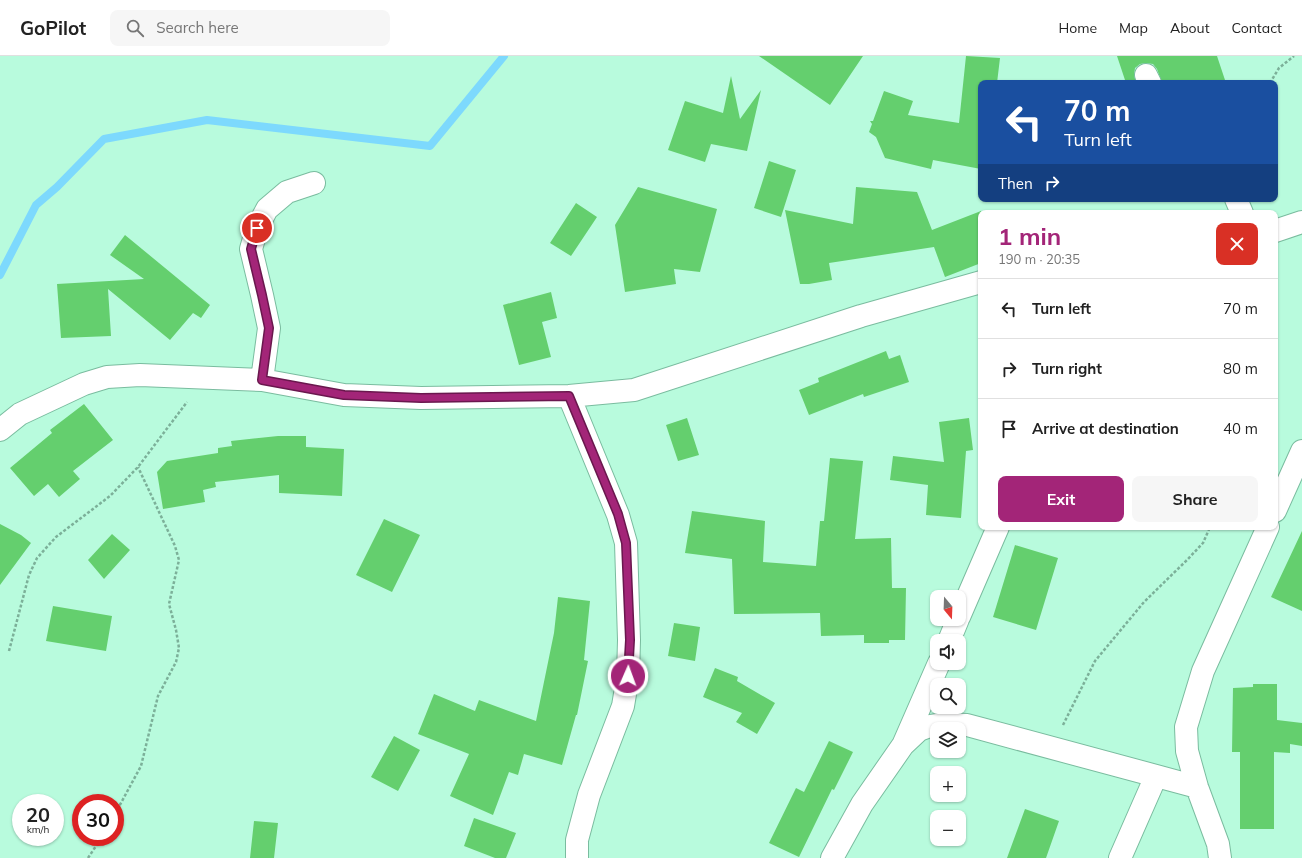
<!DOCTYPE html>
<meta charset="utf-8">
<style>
:root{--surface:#fff;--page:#f6f6f6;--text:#222;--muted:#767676;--line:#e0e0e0;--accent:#a32578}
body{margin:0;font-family:Mulish,sans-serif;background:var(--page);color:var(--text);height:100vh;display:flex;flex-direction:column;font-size:15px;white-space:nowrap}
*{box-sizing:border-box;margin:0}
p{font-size:13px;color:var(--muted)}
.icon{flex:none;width:22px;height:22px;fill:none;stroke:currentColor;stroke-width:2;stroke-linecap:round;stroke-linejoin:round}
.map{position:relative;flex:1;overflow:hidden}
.side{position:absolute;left:978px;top:154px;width:300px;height:320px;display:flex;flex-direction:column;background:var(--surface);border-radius:8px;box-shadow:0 1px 3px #0004}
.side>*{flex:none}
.banner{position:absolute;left:978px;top:24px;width:300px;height:122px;border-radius:8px;box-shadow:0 1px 3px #0004;background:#1a4fa0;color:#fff;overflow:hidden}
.needle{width:26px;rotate:161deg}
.controls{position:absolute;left:930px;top:534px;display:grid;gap:8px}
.controls a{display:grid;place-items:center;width:36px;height:36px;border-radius:8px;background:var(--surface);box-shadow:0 1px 3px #0004;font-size:20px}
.speed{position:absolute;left:12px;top:738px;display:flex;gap:8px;font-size:20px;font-weight:700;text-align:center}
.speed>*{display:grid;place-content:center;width:52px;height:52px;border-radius:50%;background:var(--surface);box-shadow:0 1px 3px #0004;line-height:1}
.speed small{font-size:10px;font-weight:400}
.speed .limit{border:6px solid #d22;background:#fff;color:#111}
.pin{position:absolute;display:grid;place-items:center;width:34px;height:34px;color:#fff;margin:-17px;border:2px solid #fff;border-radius:50%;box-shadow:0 1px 4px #0007}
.me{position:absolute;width:44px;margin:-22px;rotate:2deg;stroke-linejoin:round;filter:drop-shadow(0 0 3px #0008)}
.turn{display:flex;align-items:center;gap:14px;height:84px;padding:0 20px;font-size:18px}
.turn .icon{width:52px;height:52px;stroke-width:2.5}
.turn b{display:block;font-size:28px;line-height:34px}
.then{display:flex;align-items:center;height:38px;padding:0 20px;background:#0003;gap:8px;font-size:15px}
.round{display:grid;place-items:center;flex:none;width:42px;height:42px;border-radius:8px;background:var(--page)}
.headline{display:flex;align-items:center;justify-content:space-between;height:68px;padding:0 20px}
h1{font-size:24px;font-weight:700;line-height:30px;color:var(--accent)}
.primary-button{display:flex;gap:8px;margin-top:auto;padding:8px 20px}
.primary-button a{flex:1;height:46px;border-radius:8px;background:var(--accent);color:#fff;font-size:16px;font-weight:700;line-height:46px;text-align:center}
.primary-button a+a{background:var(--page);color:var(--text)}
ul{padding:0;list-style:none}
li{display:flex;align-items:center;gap:12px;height:60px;padding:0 20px;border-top:1px solid var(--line)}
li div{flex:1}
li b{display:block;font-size:15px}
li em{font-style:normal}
header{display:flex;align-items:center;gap:24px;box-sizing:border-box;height:56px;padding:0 20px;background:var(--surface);border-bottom:1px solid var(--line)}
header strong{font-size:19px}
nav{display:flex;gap:22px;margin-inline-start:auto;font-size:14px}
.search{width:280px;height:36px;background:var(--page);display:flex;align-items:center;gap:10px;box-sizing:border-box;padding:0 14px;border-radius:8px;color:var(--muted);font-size:15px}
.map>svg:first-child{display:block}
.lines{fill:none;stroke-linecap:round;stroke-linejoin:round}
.stream{stroke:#7dd9fd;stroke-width:8}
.building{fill:#64cf6e}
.minor-casing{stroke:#7abc9f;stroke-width:24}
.path{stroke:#7cb099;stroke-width:2.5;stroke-dasharray:3 2;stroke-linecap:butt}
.minor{stroke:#fff;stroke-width:22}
.route-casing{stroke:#6a184e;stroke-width:10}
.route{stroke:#a32578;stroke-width:7}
</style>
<header>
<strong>GoPilot</strong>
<div class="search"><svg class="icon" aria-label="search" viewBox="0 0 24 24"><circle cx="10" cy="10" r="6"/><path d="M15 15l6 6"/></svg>Search here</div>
<nav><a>Home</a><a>Map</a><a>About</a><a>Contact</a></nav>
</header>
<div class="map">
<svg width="1302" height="802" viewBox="0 0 1302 802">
<rect width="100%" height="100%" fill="#b8fbdd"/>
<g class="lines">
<path class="stream" d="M 0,219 L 36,149 L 57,131 L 104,83 L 207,64 L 430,90 L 504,0"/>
</g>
<path class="building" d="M 759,0 L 863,0 L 830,49 Z
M 966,0 L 1000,2 L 997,27 L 981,27 L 981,113 L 933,104 L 931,113 L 885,102 L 876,81 L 869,76 L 872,68 L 870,65 L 873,65 L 884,35 L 913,45 L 908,59 L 959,67 Z
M 1117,0 L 1217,0 L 1226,27 L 1162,27 L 1157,13 L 1153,8 L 1146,7 L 1140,8 L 1135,12 L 1134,19 L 1136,27 L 1126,27 Z
M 731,20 L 740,63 L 761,34 L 747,95 L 711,88 L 705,106 L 668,94 L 685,45 L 723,57 Z
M 769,105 L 796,114 L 781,161 L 754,152 Z
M 638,131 L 717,153 L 700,216 L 674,213 L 676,228 L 625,236 L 615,169 Z
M 856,131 L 917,136 L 932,174 L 981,155 L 981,207 L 945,221 L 934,191 L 829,207 L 832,224 L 809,228 L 800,228 L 785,154 L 853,168 Z
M 576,147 L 597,161 L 571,200 L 550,187 Z
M 125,179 L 210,249 L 201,262 L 193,257 L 170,284 L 108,233 L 111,280 L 61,282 L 57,228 L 144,223 L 110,199 Z
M 551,236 L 557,262 L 542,266 L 551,301 L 519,309 L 503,249 Z
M 886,295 L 889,303 L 900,299 L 909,326 L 864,341 L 863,338 L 809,359 L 799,334 L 819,326 L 818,322 Z
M 84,348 L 113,384 L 73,415 L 80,423 L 59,441 L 48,428 L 34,440 L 10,412 L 52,377 L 50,374 Z
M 687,362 L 699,399 L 678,405 L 666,369 Z
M 969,362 L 973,394 L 966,395 L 961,462 L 926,459 L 928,429 L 890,424 L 893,400 L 944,406 L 939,366 Z
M 278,380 L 306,380 L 306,391 L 344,393 L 342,440 L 279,437 L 279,419 L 215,426 L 216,431 L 203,434 L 205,446 L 163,453 L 157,416 L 167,405 L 218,397 L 218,392 L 232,390 L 231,385 Z
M 830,402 L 863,405 L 855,483 L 891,482 L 892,532 L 906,532 L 905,584 L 889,584 L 889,587 L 864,587 L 864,579 L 821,580 L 820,557 L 734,558 L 732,503 L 685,497 L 692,455 L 765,465 L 763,506 L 816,510 L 820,465 L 824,465 Z
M 384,463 L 420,479 L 392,536 L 356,519 Z
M 0,468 L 21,479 L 31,487 L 0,529 Z
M 1302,475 L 1302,555 L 1271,541 Z
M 112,478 L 130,494 L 104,523 L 88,504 Z
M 1015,489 L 1058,502 L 1036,574 L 993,561 Z
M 558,541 L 590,545 L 584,604 L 588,605 L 577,659 L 576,659 L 562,709 L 524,698 L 518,719 L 509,716 L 493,759 L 450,740 L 469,698 L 418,678 L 434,638 L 475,655 L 479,644 L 536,665 L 554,577 Z
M 53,550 L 112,560 L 106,595 L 46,585 Z
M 674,567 L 700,571 L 695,605 L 668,600 Z
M 715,612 L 738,621 L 737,625 L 775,647 L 757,678 L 736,666 L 742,657 L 703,641 Z
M 1253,628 L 1277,628 L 1277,664 L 1302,667 L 1302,690 L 1290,688 L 1290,697 L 1274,696 L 1274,773 L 1240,773 L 1240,696 L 1232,696 L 1233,632 L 1253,631 Z
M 394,680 L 420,694 L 398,735 L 371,721 Z
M 829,685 L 853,696 L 834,734 L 832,733 L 799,801 L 769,787 L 796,732 L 804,736 Z
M 1025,753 L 1059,765 L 1046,802 L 1007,802 Z
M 474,762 L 516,777 L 506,802 L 495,802 L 464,790 Z
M 254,765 L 278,767 L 274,802 L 250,802 Z"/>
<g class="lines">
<defs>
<path id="minor" d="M 1146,19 L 1150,27
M 1236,143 L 1242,157
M 1275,175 L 1302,166
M 262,324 L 269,272 L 262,239 L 251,193 L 257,172 L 267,153 L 287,136 L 314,127
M 569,340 L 618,459 L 626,487 L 629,584 L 628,620 L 623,650 L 589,739 L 577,784 L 577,802
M 0,374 L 20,358 L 84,328 L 107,321 L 140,319 L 262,324 L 344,339 L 421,342 L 569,340 L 634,334 L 861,260 L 981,226
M 1275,455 L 1302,395
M 959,561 L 998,471
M 949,585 L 958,563
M 904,687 L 939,607
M 832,802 L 862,748 L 903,689 L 919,674 L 930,670 L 942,668 L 967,669 L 1197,731
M 1120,802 L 1156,720
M 1220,802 L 1218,788 L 1197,731 L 1187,695 L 1186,671 L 1203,615 L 1268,471"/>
</defs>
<use href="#minor" class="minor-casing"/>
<path class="path" d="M 1270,27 L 1279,12 L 1294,0
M 9,595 L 29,519 L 37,502 L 56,481 L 110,440 L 138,411 L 187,346
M 1063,669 L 1095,605 L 1144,546 L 1187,504 L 1203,487 L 1210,471
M 115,758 L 141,710 L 158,640 L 176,606 L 179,592 L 176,574 L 169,548 L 179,504 L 175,490 L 138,411
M 88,802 L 102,781"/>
<use href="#minor" class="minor"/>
</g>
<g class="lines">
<defs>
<path id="route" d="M 257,172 L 251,193 L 262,239 L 269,272 L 262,324 L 344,339 L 421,342 L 569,340 L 618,458 L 626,487 L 630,584 L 628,620"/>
</defs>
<use href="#route" class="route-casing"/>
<use href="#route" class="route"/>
</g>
</svg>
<div class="controls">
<a><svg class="needle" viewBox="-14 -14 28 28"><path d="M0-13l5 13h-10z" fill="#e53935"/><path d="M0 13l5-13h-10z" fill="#767676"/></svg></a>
<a><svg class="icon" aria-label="sound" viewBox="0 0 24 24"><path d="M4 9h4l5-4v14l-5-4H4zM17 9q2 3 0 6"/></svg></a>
<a><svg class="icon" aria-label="search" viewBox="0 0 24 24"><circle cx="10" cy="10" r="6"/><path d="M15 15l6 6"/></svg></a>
<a><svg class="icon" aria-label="layers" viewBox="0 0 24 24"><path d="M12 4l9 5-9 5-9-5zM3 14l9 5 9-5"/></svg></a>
<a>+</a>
<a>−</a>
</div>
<div class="speed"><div>20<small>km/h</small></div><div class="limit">30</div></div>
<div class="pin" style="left:257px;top:172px;background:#d93025"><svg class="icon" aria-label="arrive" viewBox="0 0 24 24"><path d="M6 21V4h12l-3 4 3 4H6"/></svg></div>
<svg class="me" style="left:628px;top:620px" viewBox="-20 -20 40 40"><circle r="17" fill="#a32578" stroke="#fff" stroke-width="3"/><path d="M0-11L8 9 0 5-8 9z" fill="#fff"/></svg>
<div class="banner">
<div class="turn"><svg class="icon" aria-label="left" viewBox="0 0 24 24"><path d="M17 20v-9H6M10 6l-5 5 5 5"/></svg><div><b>70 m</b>Turn left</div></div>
<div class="then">Then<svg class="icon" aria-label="right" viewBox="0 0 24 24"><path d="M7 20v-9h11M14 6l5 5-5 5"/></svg></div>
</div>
<section class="side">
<div class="headline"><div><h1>1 min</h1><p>190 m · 20:35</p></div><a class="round" style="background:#d93025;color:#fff"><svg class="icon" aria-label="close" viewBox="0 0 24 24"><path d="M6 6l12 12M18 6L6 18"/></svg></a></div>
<ul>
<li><svg class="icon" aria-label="left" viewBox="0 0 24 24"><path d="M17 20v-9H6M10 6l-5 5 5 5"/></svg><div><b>Turn left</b></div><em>70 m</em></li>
<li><svg class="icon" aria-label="right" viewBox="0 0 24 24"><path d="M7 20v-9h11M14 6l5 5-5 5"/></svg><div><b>Turn right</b></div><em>80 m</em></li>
<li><svg class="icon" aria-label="arrive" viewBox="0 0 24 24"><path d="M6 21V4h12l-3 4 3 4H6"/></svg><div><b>Arrive at destination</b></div><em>40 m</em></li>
</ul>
<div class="primary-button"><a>Exit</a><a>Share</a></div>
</section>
</div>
